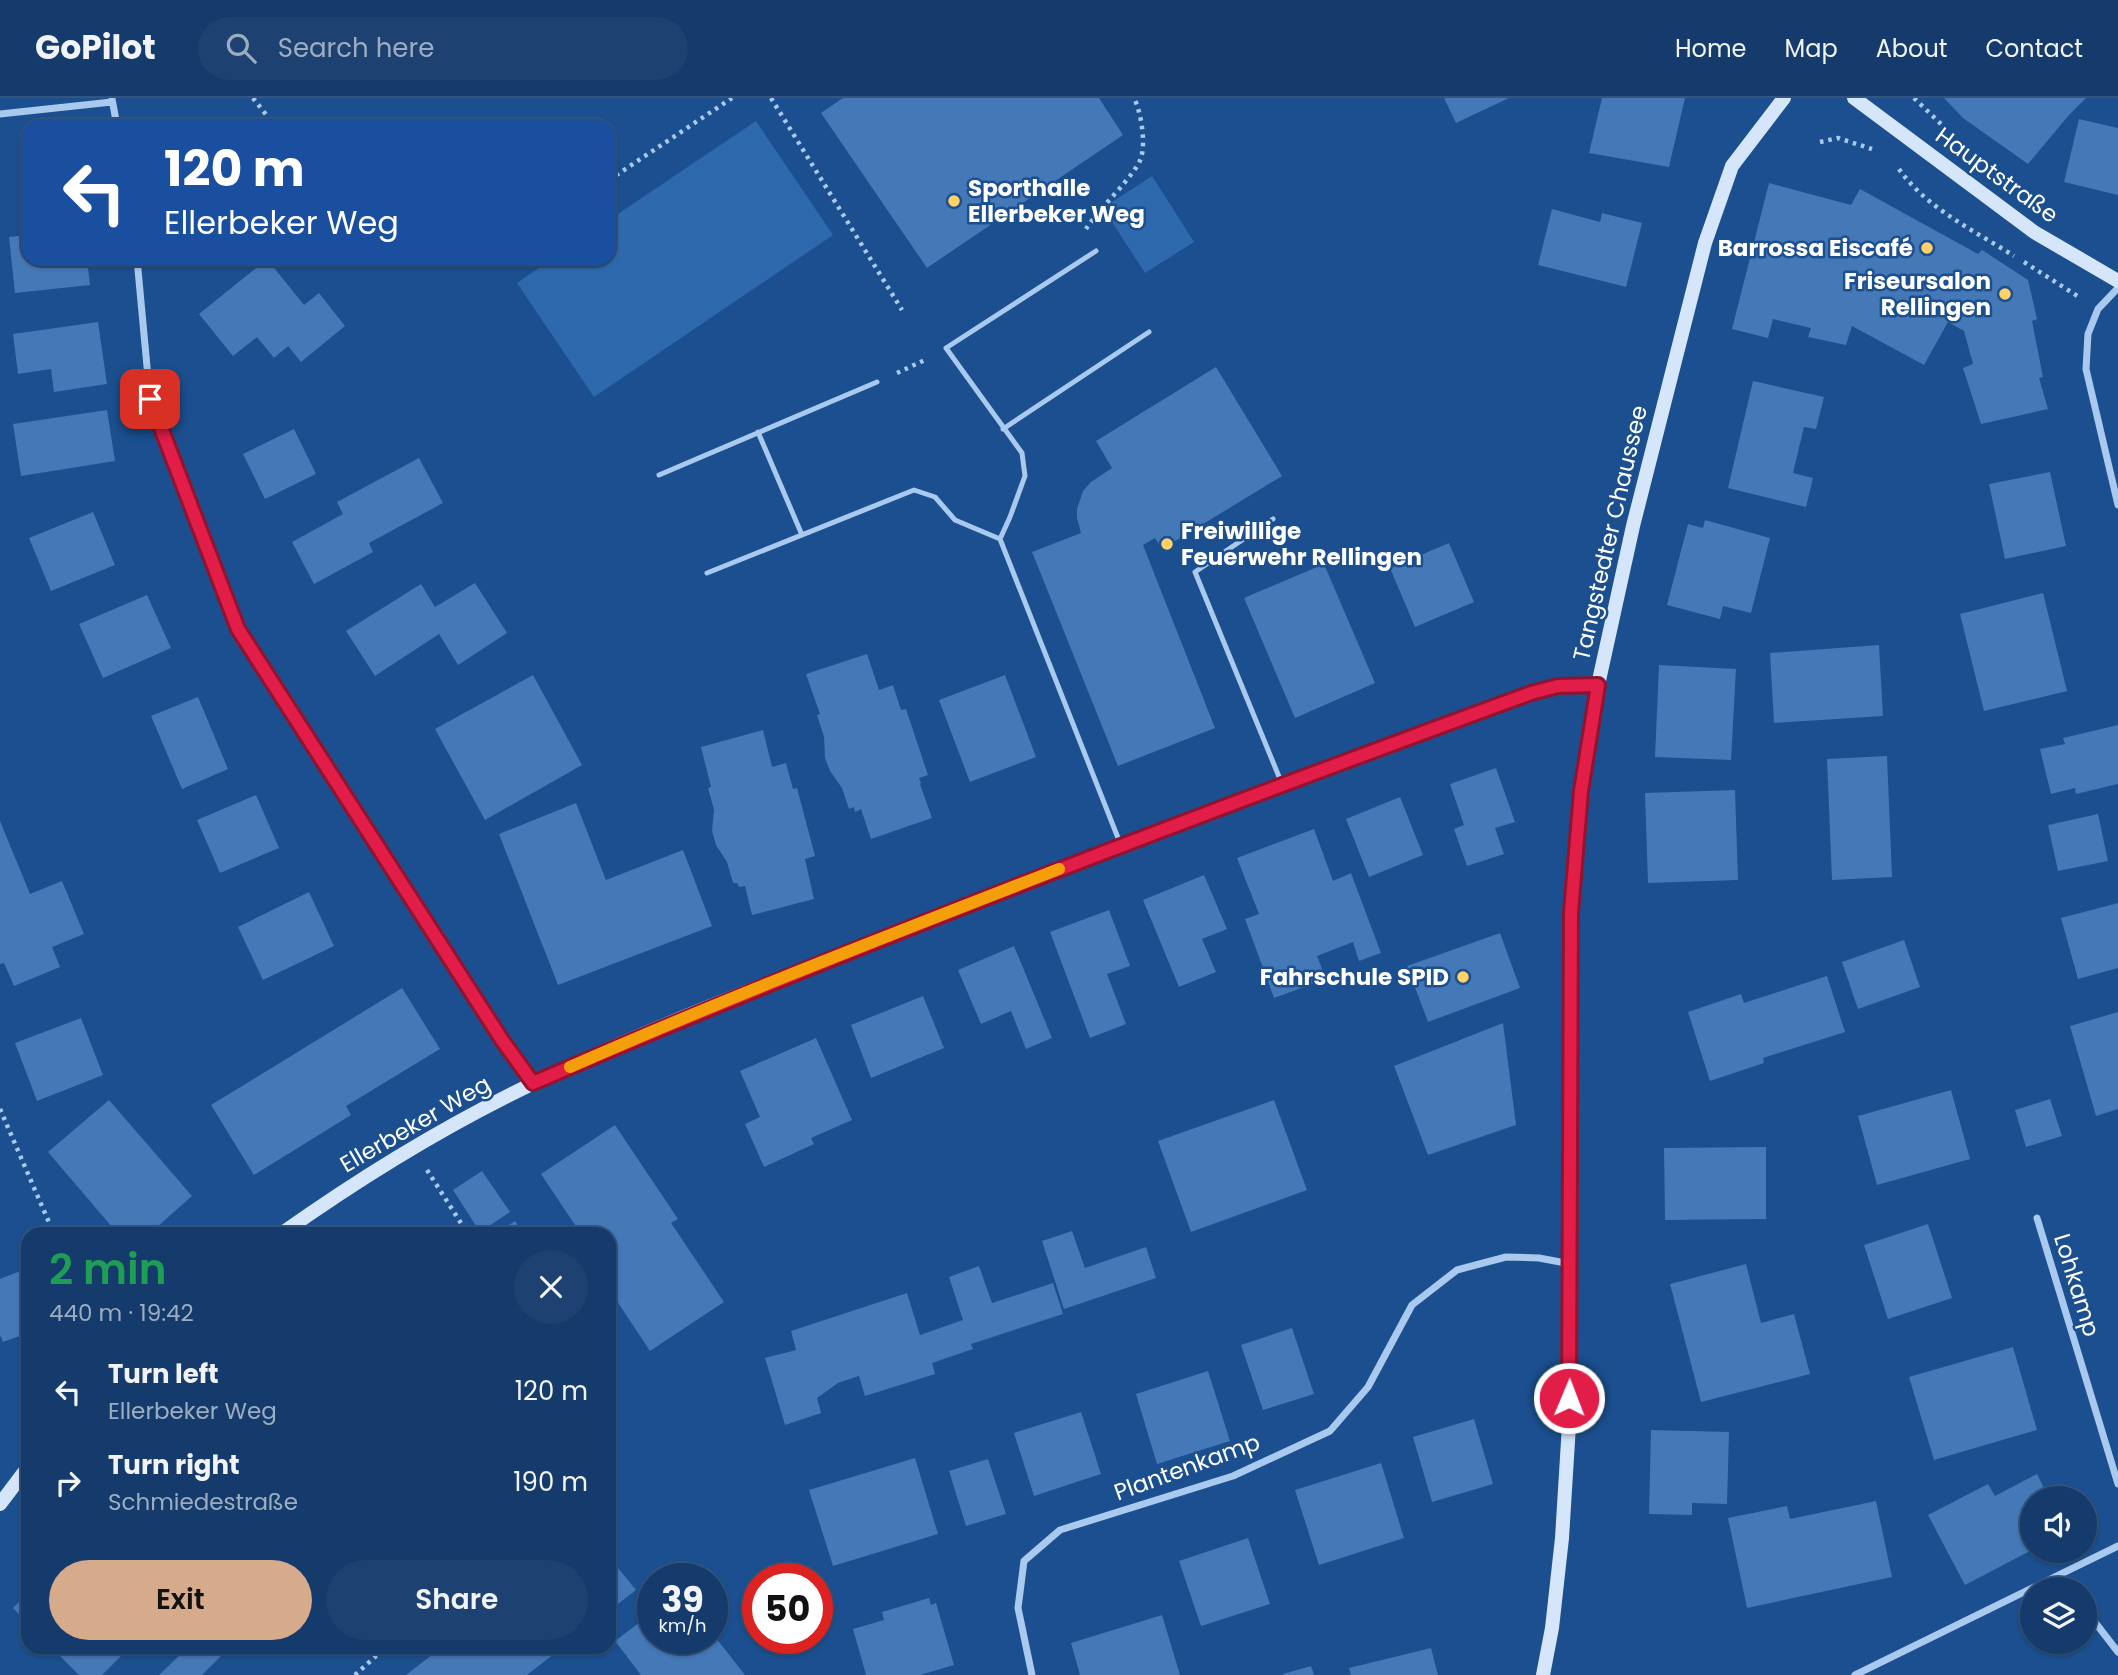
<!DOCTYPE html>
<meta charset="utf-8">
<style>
:root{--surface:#143b6b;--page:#1d4271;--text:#f1f3f6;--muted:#9dadc1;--line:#33557e;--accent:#d6ab8b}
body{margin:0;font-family:Poppins,sans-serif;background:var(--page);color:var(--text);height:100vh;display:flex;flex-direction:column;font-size:26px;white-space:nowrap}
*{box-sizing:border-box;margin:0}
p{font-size:23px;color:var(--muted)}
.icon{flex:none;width:38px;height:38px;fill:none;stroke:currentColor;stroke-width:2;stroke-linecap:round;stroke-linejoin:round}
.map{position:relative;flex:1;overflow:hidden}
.side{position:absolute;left:21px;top:1129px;width:595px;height:427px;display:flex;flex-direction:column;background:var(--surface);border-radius:21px;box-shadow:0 2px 5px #0004,0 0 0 2px var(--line)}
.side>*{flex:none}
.guide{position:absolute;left:21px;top:21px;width:595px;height:147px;border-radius:21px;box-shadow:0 2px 5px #0004,0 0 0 2px var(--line);background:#1a4fa0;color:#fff;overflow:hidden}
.fabs{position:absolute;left:2020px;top:1388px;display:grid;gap:14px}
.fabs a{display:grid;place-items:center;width:77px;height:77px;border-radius:50%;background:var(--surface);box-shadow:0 2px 5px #0004,0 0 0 2px var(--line);font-size:35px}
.speed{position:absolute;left:637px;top:1465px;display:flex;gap:14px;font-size:35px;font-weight:700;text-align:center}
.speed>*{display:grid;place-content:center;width:91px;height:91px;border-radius:50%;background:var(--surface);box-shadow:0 2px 5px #0004,0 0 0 2px var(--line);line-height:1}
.speed small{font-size:18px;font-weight:400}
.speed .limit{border:10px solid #d22;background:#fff;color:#111}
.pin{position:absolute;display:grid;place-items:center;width:60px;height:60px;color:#fff;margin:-30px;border-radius:14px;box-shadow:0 4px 10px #0006}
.me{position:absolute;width:77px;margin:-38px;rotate:1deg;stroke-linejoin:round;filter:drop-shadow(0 0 5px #0008)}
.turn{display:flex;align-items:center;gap:24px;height:147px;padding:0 28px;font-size:32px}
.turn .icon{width:91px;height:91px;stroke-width:2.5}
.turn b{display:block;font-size:49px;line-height:60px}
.round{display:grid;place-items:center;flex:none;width:74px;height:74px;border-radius:37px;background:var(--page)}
.headline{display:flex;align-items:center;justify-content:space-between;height:119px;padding:0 28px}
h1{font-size:42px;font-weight:600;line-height:52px;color:#1e9e55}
.cta{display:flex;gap:14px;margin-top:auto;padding:14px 28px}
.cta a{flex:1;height:80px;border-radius:42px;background:var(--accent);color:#111;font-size:28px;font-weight:600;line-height:80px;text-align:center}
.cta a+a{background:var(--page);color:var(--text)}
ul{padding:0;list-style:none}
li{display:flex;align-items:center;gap:21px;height:91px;padding:0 28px}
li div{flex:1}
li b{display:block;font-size:26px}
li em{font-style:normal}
header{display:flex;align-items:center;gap:42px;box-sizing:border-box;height:98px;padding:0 35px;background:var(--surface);border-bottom:2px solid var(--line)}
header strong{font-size:33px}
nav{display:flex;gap:38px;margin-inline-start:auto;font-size:24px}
.search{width:490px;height:63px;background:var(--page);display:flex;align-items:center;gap:18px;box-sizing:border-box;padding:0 24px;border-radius:38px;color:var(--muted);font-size:26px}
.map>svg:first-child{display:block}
.green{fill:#2e69ad}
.building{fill:#4478b7}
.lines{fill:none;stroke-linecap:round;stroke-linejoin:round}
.path{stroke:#a9c9ee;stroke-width:4.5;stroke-dasharray:3.5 5;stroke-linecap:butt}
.lane{stroke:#a9c9ee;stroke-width:5}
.street{stroke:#a9c9ee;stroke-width:7}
.secondary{stroke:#d6e6fa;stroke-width:14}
.route-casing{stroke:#92132f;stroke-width:18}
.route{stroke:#e11d48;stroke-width:12}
.slow{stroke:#f59e0b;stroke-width:12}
.poi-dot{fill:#ffd166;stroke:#1b4f8f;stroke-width:2.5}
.labels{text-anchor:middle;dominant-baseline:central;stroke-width:5;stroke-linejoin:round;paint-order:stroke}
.street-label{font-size:23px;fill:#fff;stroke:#1b4f8f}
.poi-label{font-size:23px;font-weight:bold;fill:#fff;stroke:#1b4f8f;text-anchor:end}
</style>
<header>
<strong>GoPilot</strong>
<div class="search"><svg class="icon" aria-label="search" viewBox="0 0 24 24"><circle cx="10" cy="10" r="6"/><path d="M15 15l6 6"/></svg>Search here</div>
<nav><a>Home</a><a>Map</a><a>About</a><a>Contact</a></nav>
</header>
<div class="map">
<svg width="2118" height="1577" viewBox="0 0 2118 1577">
<rect width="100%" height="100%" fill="#1b4f8f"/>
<path class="green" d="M 756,23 L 833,137 L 594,299 L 517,185 L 552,161 L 609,161 L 609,122 Z
M 1152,78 L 1194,144 L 1145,175 L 1103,110 Z"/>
<path class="building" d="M 843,0 L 1099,0 L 1123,37 L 927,170 L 821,15 Z
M 1444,0 L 1509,0 L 1456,25 Z
M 1602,0 L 1685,0 L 1669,69 L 1589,55 Z
M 1944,0 L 2086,0 L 2069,17 L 2028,66 L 1963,20 Z
M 2079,21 L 2118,30 L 2118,97 L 2064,84 Z
M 1769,85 L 1851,107 L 1860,91 L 1978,156 L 1982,152 L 2028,182 L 2037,221 L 2032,223 L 2043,279 L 2039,280 L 2048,311 L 1981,326 L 1963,270 L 1973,266 L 1964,233 L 1948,224 L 1924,267 L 1852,228 L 1846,247 L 1808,239 L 1811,230 L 1773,221 L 1768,240 L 1732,231 Z
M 1552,111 L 1600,124 L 1602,115 L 1642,125 L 1626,189 L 1538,167 Z
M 28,137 L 28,161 L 87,161 L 90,187 L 15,195 L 9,139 Z
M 267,161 L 304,207 L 319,195 L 345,228 L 301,264 L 288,248 L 274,260 L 257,239 L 233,258 L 199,216 Z
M 98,224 L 107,286 L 54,294 L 51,271 L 18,276 L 13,236 Z
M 1216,269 L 1282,378 L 1162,451 L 1155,440 L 1143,447 L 1215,630 L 1118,668 L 1032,454 L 1081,435 L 1077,420 L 1077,411 L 1083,393 L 1091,384 L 1112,370 L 1096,343 Z
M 1753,283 L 1824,299 L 1816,331 L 1804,329 L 1793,375 L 1813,380 L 1806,409 L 1728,390 Z
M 107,312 L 115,363 L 21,378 L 13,326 Z
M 294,331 L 316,376 L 265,401 L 243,356 Z
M 419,360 L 443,405 L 369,445 L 373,454 L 314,486 L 292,444 L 343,416 L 337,404 Z
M 2050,374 L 2066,448 L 2005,461 L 1989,386 Z
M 93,414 L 115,467 L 51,493 L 29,440 Z
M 1705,422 L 1770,440 L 1751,515 L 1723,508 L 1720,521 L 1667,507 L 1688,426 L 1703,430 Z
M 1449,445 L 1474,504 L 1415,529 L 1390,470 Z
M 1324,466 L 1375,585 L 1295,620 L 1244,500 Z
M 475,485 L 507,535 L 458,567 L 439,536 L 375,578 L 346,533 L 421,486 L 435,509 Z
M 2043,495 L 2067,593 L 1984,613 L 1960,516 Z
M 147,497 L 171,550 L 103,580 L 79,526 Z
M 1879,547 L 1883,618 L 1774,625 L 1770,555 Z
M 867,556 L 879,592 L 893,587 L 901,612 L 906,611 L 928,677 L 919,680 L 921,685 L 920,686 L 932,720 L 871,741 L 861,711 L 855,714 L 854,709 L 849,711 L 842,690 L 830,673 L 825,660 L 824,639 L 817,617 L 820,616 L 806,576 Z
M 1659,567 L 1736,571 L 1731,662 L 1655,659 Z
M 533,577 L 582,667 L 485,722 L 435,631 Z
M 1005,577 L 1036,659 L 970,684 L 939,602 Z
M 198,599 L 228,671 L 182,691 L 151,618 Z
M 2118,627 L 2118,686 L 2076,696 L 2075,690 L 2051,696 L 2040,651 L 2065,646 L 2063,640 Z
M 763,632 L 772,669 L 786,665 L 793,691 L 797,690 L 815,758 L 805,761 L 814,801 L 752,817 L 745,788 L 739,789 L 737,785 L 733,785 L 727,764 L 716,747 L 712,733 L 714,712 L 708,690 L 711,689 L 701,649 Z
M 1887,658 L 1892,779 L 1832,782 L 1827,661 Z
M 1496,670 L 1515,724 L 1495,730 L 1504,756 L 1467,768 L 1454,731 L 1464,727 L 1450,686 Z
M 1735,692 L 1738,782 L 1648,785 L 1645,695 Z
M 256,697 L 279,750 L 220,775 L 197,722 Z
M 1400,699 L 1423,757 L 1369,779 L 1346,721 Z
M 576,705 L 606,782 L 683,752 L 712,828 L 558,887 L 499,736 Z
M 2098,716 L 2108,763 L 2058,773 L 2048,727 Z
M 0,723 L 30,796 L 62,783 L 84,836 L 52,849 L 60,869 L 14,888 L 4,865 L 0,866 Z
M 1314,731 L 1333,783 L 1351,775 L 1381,855 L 1359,863 L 1353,844 L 1317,858 L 1326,881 L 1274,900 L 1245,821 L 1259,816 L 1237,760 Z
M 1204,777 L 1227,831 L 1202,841 L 1216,874 L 1179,889 L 1143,802 Z
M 309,794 L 334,848 L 263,882 L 238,829 Z
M 2118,805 L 2118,870 L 2078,881 L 2061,820 Z
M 1109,812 L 1130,868 L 1107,876 L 1126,926 L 1090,940 L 1050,834 Z
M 1500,835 L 1520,890 L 1428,924 L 1407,868 Z
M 1904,842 L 1920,889 L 1858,911 L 1842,864 Z
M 1014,848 L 1052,940 L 1026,951 L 1011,913 L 981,926 L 958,872 Z
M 1827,878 L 1845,934 L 1763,960 L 1764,965 L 1710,983 L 1688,914 L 1741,896 L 1744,905 Z
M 402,890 L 440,951 L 346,1008 L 351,1017 L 254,1077 L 211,1007 Z
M 923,898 L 944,950 L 871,980 L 851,927 Z
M 2118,914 L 2118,1011 L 2096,1018 L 2070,928 Z
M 81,920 L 103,977 L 37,1003 L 15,945 Z
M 1503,925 L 1516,1027 L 1428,1057 L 1394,968 Z
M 816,940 L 852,1022 L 811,1040 L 814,1046 L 764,1069 L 745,1026 L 760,1019 L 740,973 Z
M 1951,992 L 1970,1061 L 1877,1087 L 1858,1018 Z
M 2050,1001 L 2062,1038 L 2026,1049 L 2015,1012 Z
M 109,1002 L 192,1098 L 149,1136 L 118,1136 L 48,1054 Z
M 1274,1002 L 1307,1092 L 1191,1134 L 1158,1043 Z
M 615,1027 L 678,1121 L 671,1125 L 724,1204 L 650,1253 L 609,1191 L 609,1136 L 581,1136 L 541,1076 Z
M 1766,1049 L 1766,1121 L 1665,1122 L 1664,1050 Z
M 482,1073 L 510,1114 L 480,1134 L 453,1092 Z
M 515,1123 L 523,1136 L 496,1136 Z
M 1928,1126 L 1952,1200 L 1888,1221 L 1864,1147 Z
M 1072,1133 L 1085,1170 L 1146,1149 L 1156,1180 L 1064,1211 L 1042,1143 Z
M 1746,1166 L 1761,1225 L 1794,1216 L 1810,1276 L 1701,1304 L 1670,1186 Z
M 979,1168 L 992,1205 L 1053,1185 L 1063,1216 L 971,1246 L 973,1251 L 932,1265 L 935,1276 L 865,1298 L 859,1278 L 838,1285 L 817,1300 L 821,1315 L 785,1327 L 765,1260 L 796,1252 L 791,1233 L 907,1195 L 920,1237 L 963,1222 L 949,1179 Z
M 28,1170 L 28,1235 L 3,1244 L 0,1237 L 0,1181 Z
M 1292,1230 L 1314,1296 L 1263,1312 L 1241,1247 Z
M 2013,1249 L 2037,1332 L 1934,1362 L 1909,1279 Z
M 1208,1273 L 1230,1343 L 1157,1366 L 1136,1296 Z
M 1081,1314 L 1101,1376 L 1034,1398 L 1014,1335 Z
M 1474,1321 L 1493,1386 L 1432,1404 L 1413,1339 Z
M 1651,1332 L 1729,1334 L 1727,1406 L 1692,1405 L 1692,1417 L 1649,1416 Z
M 915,1360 L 938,1436 L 833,1468 L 809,1392 Z
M 988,1361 L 1006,1416 L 966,1428 L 949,1373 Z
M 1381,1365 L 1404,1440 L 1319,1467 L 1295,1392 Z
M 2037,1376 L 2049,1400 L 2032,1400 L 2032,1452 L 1965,1487 L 1928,1417 L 1988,1386 L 1995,1398 Z
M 1876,1403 L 1892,1479 L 1747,1510 L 1728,1420 L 1787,1408 L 1790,1421 Z
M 1248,1440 L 1270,1506 L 1201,1528 L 1179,1463 Z
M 609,1459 L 636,1492 L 609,1513 Z
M 28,1495 L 28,1526 L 13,1510 Z
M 929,1500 L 931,1507 L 936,1505 L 954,1567 L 920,1577 L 866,1577 L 853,1531 L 884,1522 L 882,1514 Z
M 653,1514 L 653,1540 L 712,1540 L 712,1535 L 745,1577 L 641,1577 L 615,1543 Z
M 1162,1517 L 1180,1577 L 1080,1577 L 1071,1545 Z
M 51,1549 L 130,1549 L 102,1577 L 79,1577 Z
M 188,1549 L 230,1549 L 202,1577 L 159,1577 Z
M 442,1549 L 563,1549 L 527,1577 L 406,1577 Z
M 1431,1550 L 1438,1577 L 1351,1577 L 1349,1570 Z
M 1311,1568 L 1314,1577 L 1284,1577 L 1283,1576 Z"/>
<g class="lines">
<path class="path" d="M 253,0 L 275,28
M 771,0 L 902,212
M 1914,0 L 1941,26
M 1820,44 L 1838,40 L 1872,51
M 1899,71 C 1926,110 1975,133 2014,158
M 609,82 L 732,0
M 1086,131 C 1099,110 1135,78 1141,60 C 1146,44 1141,14 1134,0
M 2024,164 L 2079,199
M 897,275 L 927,261
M 0,1011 L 54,1136
M 427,1072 L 468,1136
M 355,1577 L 386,1549"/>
<path class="lane" d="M 1003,331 L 1149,234
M 758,334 L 802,437
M 659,377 L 877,284
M 1273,421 L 1195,474 L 1282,686
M 1000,441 L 1010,419 L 1025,378 L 1022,355 L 946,250 L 1096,153
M 707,475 L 914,392 L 935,399 L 955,422 L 1000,441 L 1120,745"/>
<path class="street" d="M 112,1 L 117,28
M 0,16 L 112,4
M 137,161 L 150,301 L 238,531 L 502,942 L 533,985
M 2118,190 L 2098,211 L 2088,236 L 2086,271 L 2118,407
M 2037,1120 L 2118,1386
M 2059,1477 L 2070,1491
M 2084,1510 L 2118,1554
M 1032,1577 L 1018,1510 L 1024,1463 L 1060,1432 L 1233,1378 L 1330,1333 L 1368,1289 L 1412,1207 L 1457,1172 L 1506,1159 L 1539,1160 L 1571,1166
M 1855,1577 L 2118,1448"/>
<path class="secondary" d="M 1854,0 L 2034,134 L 2118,183
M 281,1136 C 360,1080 446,1027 534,985 C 654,928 779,881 902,833 C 1111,751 1320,672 1531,595 L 1558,588 L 1598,587
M 0,1406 L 28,1369
M 1543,1577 L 1552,1530 L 1562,1440 L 1569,1327 L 1571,814 L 1581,693 L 1598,587 L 1633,428 L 1705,145 L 1732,68 L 1784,0"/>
</g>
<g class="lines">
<defs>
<path id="route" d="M 150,301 L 238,531 L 502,942 L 533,985 C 861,844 1195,718 1531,595 L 1558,588 L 1598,587 L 1581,693 L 1571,814 L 1569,1300"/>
</defs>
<use href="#route" class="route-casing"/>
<use href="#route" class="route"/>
<path class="slow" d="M 570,969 C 731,898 895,835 1059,771"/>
</g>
<g class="poi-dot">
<circle cx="954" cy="103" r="7"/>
<circle cx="1927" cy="150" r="7"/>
<circle cx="2005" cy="196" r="7"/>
<circle cx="1167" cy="446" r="7"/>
<circle cx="1463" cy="879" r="7"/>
</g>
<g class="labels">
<g class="street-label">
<text transform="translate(1997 77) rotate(36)">Hauptstraße</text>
<text transform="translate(1610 435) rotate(-77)">Tangstedter Chaussee</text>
<text transform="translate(415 1026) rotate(-30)">Ellerbeker Weg</text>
<text transform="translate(2077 1187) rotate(73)">Lohkamp</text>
<text transform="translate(1187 1369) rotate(-20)">Plantenkamp</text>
</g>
<g class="poi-label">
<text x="968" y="90" text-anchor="start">Sporthalle<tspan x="968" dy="26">Ellerbeker Weg</tspan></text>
<text x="1913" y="150">Barrossa Eiscafé</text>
<text x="1991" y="183">Friseursalon<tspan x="1991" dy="26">Rellingen</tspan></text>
<text x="1181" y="433" text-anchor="start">Freiwillige<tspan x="1181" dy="26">Feuerwehr Rellingen</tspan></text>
<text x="1449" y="879">Fahrschule SPID</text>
</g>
</g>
</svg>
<div class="fabs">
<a><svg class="icon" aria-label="sound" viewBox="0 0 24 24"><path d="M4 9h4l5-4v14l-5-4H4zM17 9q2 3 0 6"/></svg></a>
<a><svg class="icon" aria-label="layers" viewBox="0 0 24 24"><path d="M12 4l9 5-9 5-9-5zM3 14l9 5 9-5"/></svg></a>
</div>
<div class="speed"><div>39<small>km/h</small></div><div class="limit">50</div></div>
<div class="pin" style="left:150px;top:301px;background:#d93025"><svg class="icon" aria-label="arrive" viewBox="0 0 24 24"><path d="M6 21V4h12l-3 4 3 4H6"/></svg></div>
<svg class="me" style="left:1569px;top:1300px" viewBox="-20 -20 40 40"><circle r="17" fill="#e11d48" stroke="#fff" stroke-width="3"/><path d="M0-11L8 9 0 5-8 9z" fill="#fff"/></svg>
<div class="guide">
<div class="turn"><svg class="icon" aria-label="left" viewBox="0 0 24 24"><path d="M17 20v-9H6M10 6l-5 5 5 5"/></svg><div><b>120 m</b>Ellerbeker Weg</div></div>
</div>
<section class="side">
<div class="headline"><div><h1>2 min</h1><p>440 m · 19:42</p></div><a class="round"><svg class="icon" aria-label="close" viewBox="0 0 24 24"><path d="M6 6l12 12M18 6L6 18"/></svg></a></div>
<ul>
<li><svg class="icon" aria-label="left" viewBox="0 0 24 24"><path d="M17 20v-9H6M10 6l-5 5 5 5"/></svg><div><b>Turn left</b><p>Ellerbeker Weg</p></div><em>120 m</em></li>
<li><svg class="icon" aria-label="right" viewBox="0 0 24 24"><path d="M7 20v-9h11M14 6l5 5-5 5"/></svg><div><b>Turn right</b><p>Schmiedestraße</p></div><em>190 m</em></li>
</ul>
<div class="cta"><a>Exit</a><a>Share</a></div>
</section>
</div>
